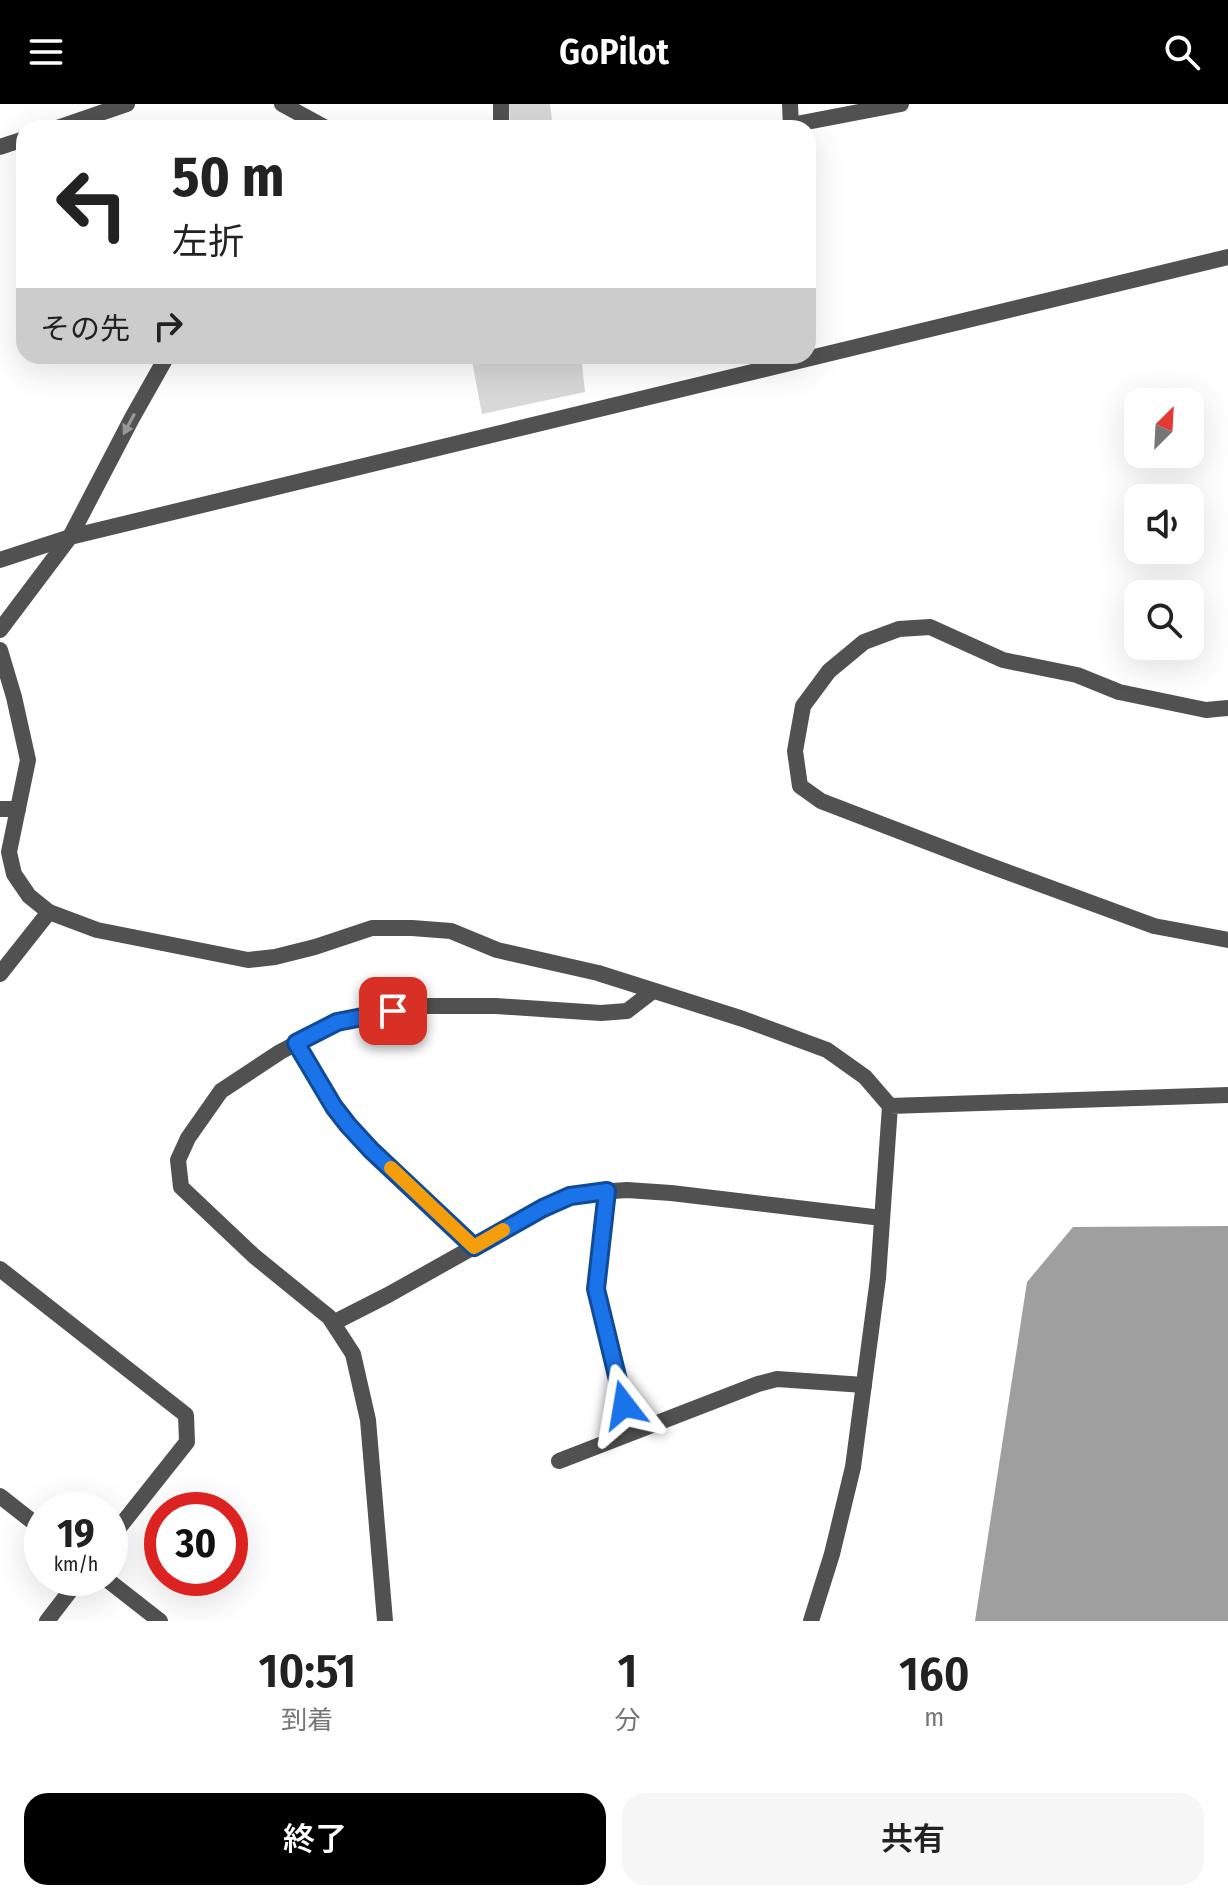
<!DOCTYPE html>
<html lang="ja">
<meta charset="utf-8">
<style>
:root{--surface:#fff;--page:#f6f6f6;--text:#222;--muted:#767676;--accent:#000}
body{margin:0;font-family:"Fira Sans Condensed","Noto Sans JP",sans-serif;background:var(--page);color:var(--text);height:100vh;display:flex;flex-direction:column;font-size:30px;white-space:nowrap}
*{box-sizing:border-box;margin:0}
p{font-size:26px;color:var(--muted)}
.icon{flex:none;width:44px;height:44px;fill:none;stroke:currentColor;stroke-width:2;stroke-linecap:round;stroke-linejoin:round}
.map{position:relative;height:1517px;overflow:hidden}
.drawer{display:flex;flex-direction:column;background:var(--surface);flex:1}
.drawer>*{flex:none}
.banner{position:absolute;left:16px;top:16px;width:800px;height:244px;border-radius:24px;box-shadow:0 8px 32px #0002;background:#fff;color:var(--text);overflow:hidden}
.needle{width:52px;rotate:24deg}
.buttons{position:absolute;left:1124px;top:284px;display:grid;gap:16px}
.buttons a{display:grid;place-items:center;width:80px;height:80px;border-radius:16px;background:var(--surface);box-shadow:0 8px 32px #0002;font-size:40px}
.speed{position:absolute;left:24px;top:1388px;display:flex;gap:16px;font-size:40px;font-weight:700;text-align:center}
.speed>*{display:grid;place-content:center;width:104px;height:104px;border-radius:50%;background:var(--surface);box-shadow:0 8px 32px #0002;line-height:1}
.speed small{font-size:20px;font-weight:400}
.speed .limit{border:12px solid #d22;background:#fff;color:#111}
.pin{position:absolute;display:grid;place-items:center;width:68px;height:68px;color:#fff;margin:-34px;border-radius:16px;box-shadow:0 4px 12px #0006}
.me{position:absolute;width:88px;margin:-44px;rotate:346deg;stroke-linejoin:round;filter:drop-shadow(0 0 6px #0008)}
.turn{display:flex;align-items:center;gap:28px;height:168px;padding:0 24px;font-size:36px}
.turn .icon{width:104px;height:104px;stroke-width:2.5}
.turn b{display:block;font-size:56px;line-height:68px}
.then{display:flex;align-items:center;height:76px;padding:0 24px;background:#0003;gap:16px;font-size:30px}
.eta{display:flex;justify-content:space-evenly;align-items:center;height:136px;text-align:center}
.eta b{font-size:48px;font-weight:600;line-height:56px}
.button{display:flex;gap:16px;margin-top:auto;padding:16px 24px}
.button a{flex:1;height:92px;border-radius:24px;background:var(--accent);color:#fff;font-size:32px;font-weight:600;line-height:92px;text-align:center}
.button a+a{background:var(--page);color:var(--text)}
header{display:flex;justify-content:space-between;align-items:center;height:104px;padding:0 24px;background:var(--accent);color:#fff;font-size:36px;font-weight:600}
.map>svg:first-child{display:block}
.green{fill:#d8d8d8}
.water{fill:#9f9f9f}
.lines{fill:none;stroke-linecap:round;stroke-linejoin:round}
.minor{stroke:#515151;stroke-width:16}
.tertiary{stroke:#515151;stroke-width:16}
.oneway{fill:#979797}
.route-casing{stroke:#114b97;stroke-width:20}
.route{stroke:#1a73e8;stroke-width:14}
.slow{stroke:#f59e0b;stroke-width:14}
</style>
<header><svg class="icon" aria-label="menu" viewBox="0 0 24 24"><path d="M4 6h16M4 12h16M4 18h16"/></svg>GoPilot<svg class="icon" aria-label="search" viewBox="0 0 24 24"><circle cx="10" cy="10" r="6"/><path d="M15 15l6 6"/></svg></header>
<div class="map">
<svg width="1228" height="1517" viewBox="0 0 1228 1517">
<rect width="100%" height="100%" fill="#fff"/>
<path class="green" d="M 509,0 L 550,0 L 553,24 L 510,24 Z
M 471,252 L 581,252 L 585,288 L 482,310 Z"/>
<path class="water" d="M 1228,1122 L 1228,1517 L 975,1517 L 1027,1178 L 1073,1123 Z"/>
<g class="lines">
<path class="minor" d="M 282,0 L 326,24
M 501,0 L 501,24
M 791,21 L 901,0
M 57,24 L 127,0
M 0,43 L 24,35
M 0,526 L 70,433 L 132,314 L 167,252
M 1228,604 L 1206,606 L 1119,588 L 1077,571 L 1003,556 L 930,523 L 899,525 L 864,538 L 829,567 L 803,602 L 795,647 L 800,682 L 821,697 L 980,758 L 1154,822 L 1228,836
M 0,705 L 18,705
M 0,870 L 49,808
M 296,939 L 334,1003 L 348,1021 L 371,1046 L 474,1143
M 607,1087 L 596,1185 L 631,1329
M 0,1165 L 186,1311 L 187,1338 L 110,1435
M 333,1219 L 388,1191 L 543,1104 L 570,1092 L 598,1088 L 627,1086 L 671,1089 L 882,1114
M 559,1357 L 758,1280 L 777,1275 L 864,1281
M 0,1392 L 42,1425
M 105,1474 L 160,1517
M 47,1517 L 80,1474
M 385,1517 L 368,1316 L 353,1250 L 329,1213 L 254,1152 L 181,1083 L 178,1056 L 188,1034 L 221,987 L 280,948 L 337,918 L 421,902 L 496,902 L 601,909 L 627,907 L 653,887"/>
<path class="tertiary" d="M 790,0 L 791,24
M 0,456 L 70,433 L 1228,153
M 0,546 L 14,593 L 28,656 L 9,748 L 14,770 L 29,792 L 49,808 L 97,826 L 248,856 L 275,853 L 315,843 L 372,824 L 412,824 L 451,827 L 497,846 L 598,869 L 743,915 L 827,946 L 865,973 L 890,1002 L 1228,991
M 811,1517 L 832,1450 L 853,1363 L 878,1174 L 890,1002"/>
</g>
<defs><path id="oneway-solid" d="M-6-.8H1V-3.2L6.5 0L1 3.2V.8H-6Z" transform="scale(2)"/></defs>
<use class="oneway" href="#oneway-solid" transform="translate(129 320) rotate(118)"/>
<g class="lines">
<defs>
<path id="route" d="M 393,907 L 337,918 L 296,939 L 334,1003 L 348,1021 L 371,1046 L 474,1143 L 543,1104 L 570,1092 L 607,1087 L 596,1185 L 624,1301"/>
</defs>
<use href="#route" class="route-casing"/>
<use href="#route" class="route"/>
<path class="slow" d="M 391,1064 L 474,1143 L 503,1126"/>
</g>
</svg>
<div class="buttons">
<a><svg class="needle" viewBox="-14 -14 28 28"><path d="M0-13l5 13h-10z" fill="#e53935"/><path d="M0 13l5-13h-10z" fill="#767676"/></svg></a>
<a><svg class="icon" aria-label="sound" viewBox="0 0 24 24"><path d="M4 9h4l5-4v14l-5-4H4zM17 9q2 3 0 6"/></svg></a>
<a><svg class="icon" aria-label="search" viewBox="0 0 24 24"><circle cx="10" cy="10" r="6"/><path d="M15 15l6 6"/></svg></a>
</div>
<div class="speed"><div>19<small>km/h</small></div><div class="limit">30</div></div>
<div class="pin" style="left:393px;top:907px;background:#d93025"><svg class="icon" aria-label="arrive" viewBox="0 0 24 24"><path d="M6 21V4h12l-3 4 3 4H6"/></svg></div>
<svg class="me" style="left:624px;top:1301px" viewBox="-20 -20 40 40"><path d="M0-17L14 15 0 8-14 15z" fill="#1a73e8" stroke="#fff" stroke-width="4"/></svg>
<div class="banner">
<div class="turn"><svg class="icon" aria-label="left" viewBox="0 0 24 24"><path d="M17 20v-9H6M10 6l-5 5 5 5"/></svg><div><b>50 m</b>左折</div></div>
<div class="then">その先<svg class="icon" aria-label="right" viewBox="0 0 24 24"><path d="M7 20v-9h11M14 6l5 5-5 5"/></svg></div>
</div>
</div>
<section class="drawer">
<div class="eta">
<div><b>10:51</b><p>到着</p></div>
<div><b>1</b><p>分</p></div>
<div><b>160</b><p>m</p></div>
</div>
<div class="button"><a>終了</a><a>共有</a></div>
</section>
